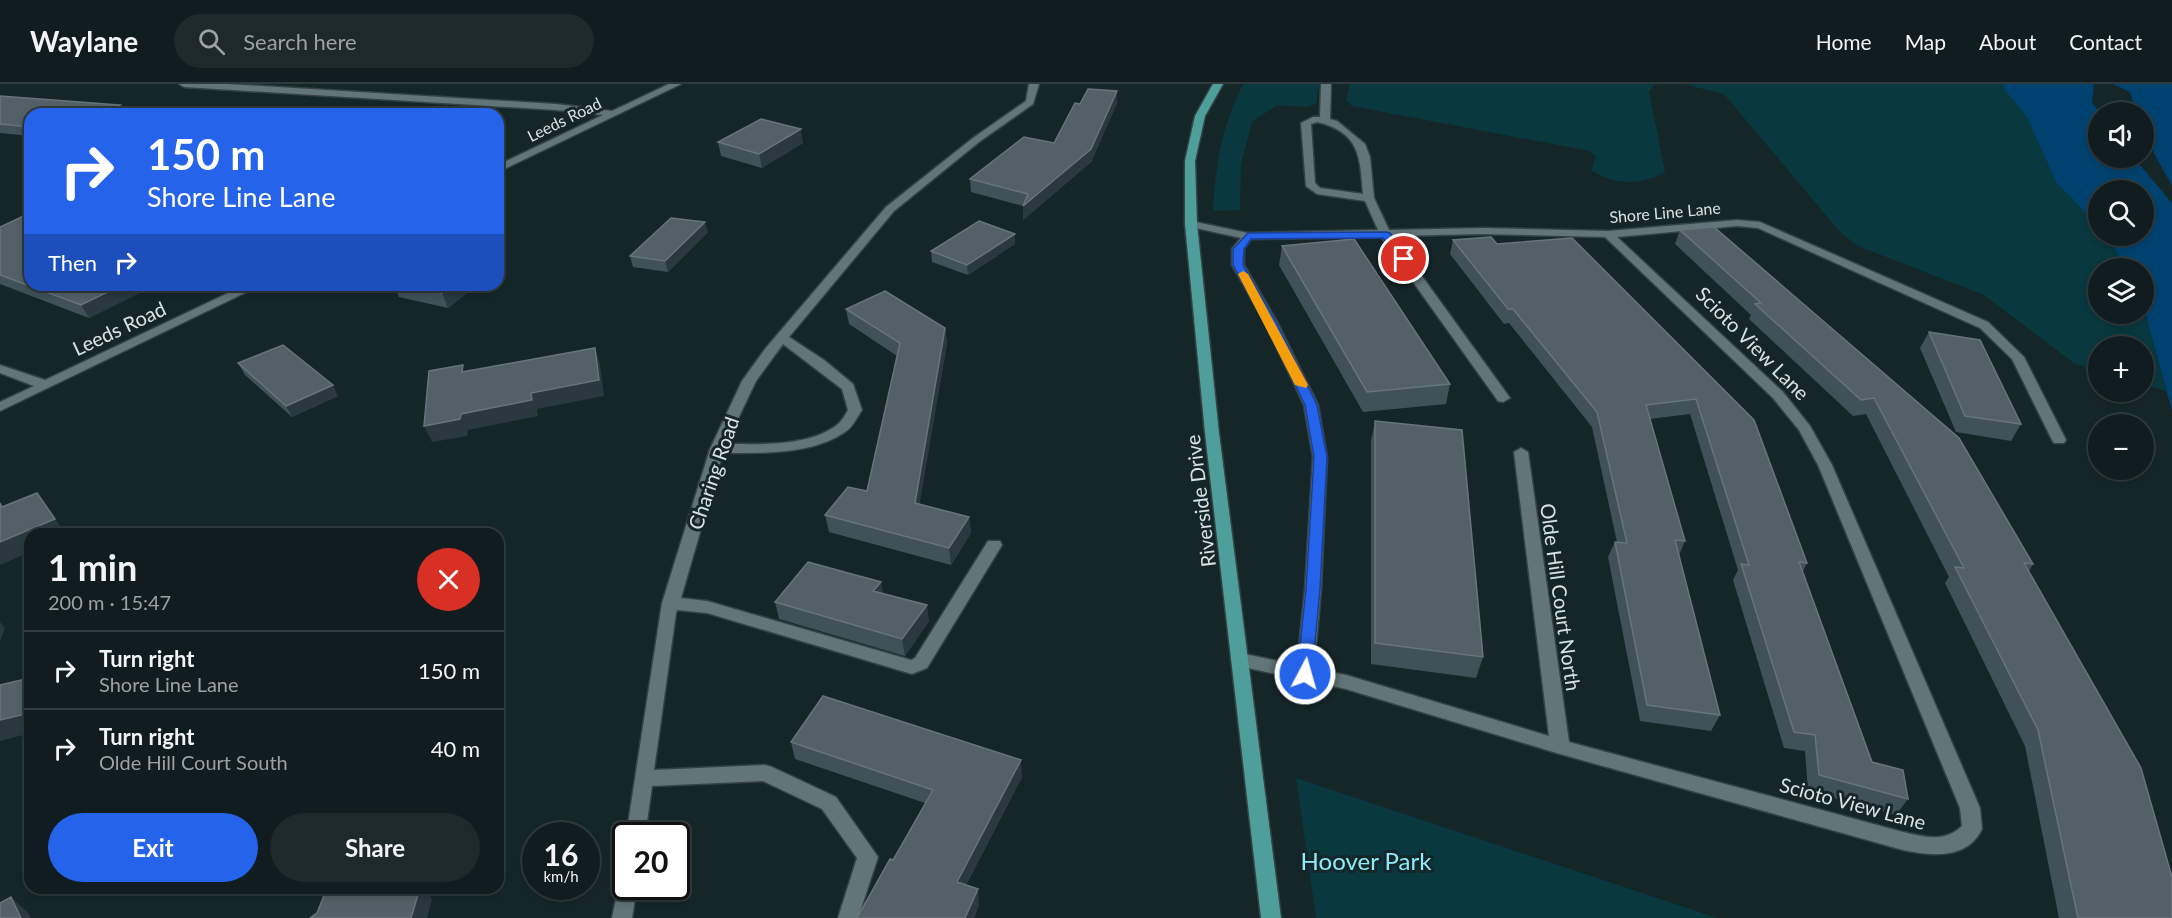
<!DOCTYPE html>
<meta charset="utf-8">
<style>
:root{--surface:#101c1f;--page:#1e292c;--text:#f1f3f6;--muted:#9ca1a4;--line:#303a3d;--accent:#2563eb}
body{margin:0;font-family:Lato,sans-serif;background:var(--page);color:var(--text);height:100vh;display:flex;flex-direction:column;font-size:22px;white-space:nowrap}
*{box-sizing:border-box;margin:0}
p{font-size:20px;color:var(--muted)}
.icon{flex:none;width:33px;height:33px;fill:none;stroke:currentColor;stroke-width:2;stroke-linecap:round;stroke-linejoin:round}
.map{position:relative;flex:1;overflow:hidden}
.panel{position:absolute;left:24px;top:444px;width:480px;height:366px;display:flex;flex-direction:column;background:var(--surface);border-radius:18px;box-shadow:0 3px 9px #0003,0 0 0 2px var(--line)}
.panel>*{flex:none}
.banner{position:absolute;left:24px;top:24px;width:480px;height:183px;border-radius:18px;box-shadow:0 3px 9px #0003,0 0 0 2px var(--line);background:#2563eb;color:#fff;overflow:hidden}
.tools{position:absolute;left:2088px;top:18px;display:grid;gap:12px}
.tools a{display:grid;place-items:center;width:66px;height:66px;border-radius:50%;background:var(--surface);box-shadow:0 3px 9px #0003,0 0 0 2px var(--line);font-size:30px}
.speed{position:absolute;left:522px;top:738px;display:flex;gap:12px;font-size:30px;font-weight:700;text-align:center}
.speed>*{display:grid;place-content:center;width:78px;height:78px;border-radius:50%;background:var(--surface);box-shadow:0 3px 9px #0003,0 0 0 2px var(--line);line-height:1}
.speed small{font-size:15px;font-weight:400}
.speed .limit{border:3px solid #111;border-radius:9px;background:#fff;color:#111}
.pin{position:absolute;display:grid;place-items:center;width:51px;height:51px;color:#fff;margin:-26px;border:3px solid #fff;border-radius:50%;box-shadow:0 2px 6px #0007}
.me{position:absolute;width:66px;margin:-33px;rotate:6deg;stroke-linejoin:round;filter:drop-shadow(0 0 4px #0008)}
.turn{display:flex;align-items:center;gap:21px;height:126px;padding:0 24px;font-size:27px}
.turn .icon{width:78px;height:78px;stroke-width:2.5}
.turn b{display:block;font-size:42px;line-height:51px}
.then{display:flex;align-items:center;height:57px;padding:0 24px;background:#0003;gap:12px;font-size:22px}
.round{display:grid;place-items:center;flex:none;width:63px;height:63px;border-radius:32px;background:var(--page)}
.headline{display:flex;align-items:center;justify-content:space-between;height:102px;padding:0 24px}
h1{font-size:36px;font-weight:700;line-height:45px}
.action{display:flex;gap:12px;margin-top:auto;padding:12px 24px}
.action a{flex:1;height:69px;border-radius:36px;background:var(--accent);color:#fff;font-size:24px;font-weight:700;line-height:69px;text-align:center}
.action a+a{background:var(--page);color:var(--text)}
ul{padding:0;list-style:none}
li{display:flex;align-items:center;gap:18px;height:78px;padding:0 24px;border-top:2px solid var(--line)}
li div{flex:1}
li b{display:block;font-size:22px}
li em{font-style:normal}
header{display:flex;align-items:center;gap:36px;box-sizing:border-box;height:84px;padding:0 30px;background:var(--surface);border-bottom:2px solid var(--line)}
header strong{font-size:28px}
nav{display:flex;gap:33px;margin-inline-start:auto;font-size:21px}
.search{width:420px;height:54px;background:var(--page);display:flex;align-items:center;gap:15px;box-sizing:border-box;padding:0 21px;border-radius:33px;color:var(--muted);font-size:22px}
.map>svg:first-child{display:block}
.green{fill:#09383e}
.water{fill:#00426f}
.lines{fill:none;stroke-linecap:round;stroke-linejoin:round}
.minor-casing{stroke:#354244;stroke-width:3}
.major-casing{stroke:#354244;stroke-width:3}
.minor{fill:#627578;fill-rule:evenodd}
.major{fill:#4e9e9b;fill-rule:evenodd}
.wall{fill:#415158}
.shaded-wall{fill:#29393f}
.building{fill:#526167;stroke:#67757a;stroke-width:1.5}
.route{fill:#2563eb;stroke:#184099;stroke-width:1.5}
.slow{fill:#f59e0b}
.labels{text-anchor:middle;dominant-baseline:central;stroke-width:6;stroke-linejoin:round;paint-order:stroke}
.far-street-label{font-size:16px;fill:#d8e2e4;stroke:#152629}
.street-label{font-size:20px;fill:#d8e2e4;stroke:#152629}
.near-park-label{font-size:24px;fill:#8deaf9;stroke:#152629}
</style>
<header>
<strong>Waylane</strong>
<div class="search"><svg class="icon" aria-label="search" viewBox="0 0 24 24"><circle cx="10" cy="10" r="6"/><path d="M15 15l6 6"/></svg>Search here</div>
<nav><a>Home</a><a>Map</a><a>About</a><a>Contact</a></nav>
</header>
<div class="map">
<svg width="2172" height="834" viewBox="0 0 2172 834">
<rect width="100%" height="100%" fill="#152629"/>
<path class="green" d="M 1243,0 L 1319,0 L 1316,20 L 1307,23 L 1277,21 L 1252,38 L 1241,80 L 1240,126 L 1213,127 C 1216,78 1221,45 1243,0 Z
M 1350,0 L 1659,0 L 1654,1 L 1649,8 L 1665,88 C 1641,102 1614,101 1591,86 L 1596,73 L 1590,67 L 1352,22 L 1346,17 Z
M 1683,0 L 2003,0 L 2004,5 L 2027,33 L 2056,98 L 2098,142 L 2098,152 L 2106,152 L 2127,184 L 2098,184 L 2098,230 L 2144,230 L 2144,225 L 2166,307 L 2144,300 L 2144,262 L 2098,262 L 2098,287 L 2075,280 L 1984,211 L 1858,162 L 1840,148 L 1724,10 Z
M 1296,694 L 1717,834 L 1316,834 Z"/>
<path class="water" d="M 2003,0 L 2094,0 L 2092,19 L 2100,28 L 2098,74 L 2134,74 L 2172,119 L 2172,327 L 2144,225 L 2144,184 L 2127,184 L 2106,152 L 2144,152 L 2144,106 L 2098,106 L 2098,142 L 2056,98 L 2027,33 L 2004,5 Z
M 2113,0 L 2172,0 L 2172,102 L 2144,51 L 2144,28 L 2136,28 L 2130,8 Z"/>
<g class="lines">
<defs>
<path id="minor" d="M 179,0 L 228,0 L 556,20 L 612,27 L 669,0 L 681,0 L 498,88 L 498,81 L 603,31 L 556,26 L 184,3 Z
M 1029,0 L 1039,0 L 1033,20 L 979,58 L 894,127 L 789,253 L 824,276 L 853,300 L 862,326 C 857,333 853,343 845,348 C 811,371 762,369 723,369 L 681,514 L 707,517 L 911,576 L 915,574 L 988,457 L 1000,457 L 1002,461 L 927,584 L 912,590 L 707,529 L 677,526 L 676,529 L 654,686 L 765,681 L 772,683 L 836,713 L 878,773 L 858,834 L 838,834 L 857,774 L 822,725 L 763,697 L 652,702 L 645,752 L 626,753 L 662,519 L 710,365 L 742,297 L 765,265 L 886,123 L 973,54 L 1026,17 ZM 783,260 L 842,305 L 848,326 C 845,331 842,337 837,341 C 808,363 760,360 726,360 L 756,297 Z
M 1321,0 L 1331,0 L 1330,35 L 1337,37 L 1365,60 L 1370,73 L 1374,114 L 1389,146 L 1483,144 L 1608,147 L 1737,136 L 1760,138 L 1988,238 L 2024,273 L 2066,356 L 2064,359 L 2054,359 L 2052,356 L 2012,275 L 1980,244 L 1758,144 L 1737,142 L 1617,153 L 1783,308 L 1810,342 L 1832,381 L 1980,724 L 1982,745 C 1967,776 1931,772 1903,766 L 1560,670 L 1346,605 L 1234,581 L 1231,576 L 1234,571 L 1240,569 L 1297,581 L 1305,505 L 1313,373 L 1304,321 L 1265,238 L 1232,181 L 1232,165 L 1241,154 L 1187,142 L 1185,140 L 1191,137 L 1248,149 L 1378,146 L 1365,117 L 1317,110 L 1306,102 L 1301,39 L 1313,33 L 1320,33 ZM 1317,38 C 1360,48 1360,73 1363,110 L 1320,104 L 1315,99 L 1311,40 ZM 1483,150 L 1605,153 L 1773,314 L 1799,346 L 1818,381 L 1960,724 L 1962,742 C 1944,759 1925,753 1903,748 L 1569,658 L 1528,368 L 1521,364 L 1514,368 L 1549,652 L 1346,591 L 1314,585 L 1321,505 L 1327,373 L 1318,321 L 1277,238 L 1244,181 L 1244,165 L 1251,155 L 1381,153 L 1498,317 L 1503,318 L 1510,314 L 1393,152 Z
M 245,201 L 261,201 L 0,327 L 0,318 L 34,302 L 0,289 L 0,281 L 45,296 Z
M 626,793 L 626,802 L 637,802 L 632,834 L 612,834 L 620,796 Z"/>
<path id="major" d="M 1213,0 L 1223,0 L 1205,32 L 1195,77 L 1197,140 L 1219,349 L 1281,834 L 1261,834 L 1205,349 L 1185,140 L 1185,77 L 1195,32 Z"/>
</defs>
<use href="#minor" class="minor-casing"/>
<use href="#major" class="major-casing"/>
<use href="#minor" class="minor"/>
<use href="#major" class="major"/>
</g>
<path class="wall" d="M 0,12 L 120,21 L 125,30 L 30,30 L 30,52 L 0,49 Z
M 1117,19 L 1091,78 L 1023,136 L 1023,122 L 971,108 L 970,95 L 1054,59 L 1080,20 Z
M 718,58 L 803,59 L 762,84 L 721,72 Z
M 0,143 L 30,201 L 145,206 L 89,234 L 0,200 Z
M 1714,143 L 2033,480 L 2029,487 L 2172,834 L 2059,834 L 2025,662 L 1945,499 L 1949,493 L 1866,330 L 1853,332 L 1749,235 L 1751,231 L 1675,160 L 1680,146 Z
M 708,148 L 668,188 L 633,183 L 630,172 Z
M 1015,150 L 1015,160 L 968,191 L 932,178 L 931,167 Z
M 1453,156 L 1497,160 L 1754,336 L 1807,479 L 1803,487 L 1872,678 L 1908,715 L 1896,731 L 1808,707 L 1805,667 L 1784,664 L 1733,496 L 1738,486 L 1690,330 L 1650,335 L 1685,457 L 1679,471 L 1720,631 L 1711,647 L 1640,637 L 1608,473 L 1615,458 L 1617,458 L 1592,343 L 1509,239 L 1504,240 L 1450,170 Z
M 1282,162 L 1450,300 L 1446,320 L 1363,328 L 1279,181 Z
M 394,201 L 477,201 L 448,224 L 399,213 Z
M 846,225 L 945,244 L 947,259 L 919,420 L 969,433 L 971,449 L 951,481 L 829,448 L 825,431 L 867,407 L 897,272 L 849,240 Z
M 1929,248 L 2021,340 L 2011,357 L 1956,348 L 1920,264 Z
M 238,279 L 338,312 L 292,333 L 245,291 Z
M 1375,337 L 1483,573 L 1476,594 L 1371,580 L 1371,357 Z
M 881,498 L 883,510 L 929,537 L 905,572 L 779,535 L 775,518 Z
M 791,658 L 1022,693 L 966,801 L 979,821 L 974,834 L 857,834 L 893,776 L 925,719 L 795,675 Z"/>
<path class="shaded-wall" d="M 1117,7 L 1117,19 L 1091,78 L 1023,136 L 1023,122 Z
M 120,21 L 125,30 L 103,30 Z
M 801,45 L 803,59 L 762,84 L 759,70 Z
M 705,138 L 708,148 L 668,188 L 665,177 Z
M 1015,150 L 1015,160 L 968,191 L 967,181 Z
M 501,163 L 506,178 L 498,185 L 498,165 Z
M 122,201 L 142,201 L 145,206 L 89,234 L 81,221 Z
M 452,201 L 477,201 L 448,224 L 442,209 Z
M 945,244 L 947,259 L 917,436 L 915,419 Z
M 595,264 L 600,280 L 604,312 L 537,325 L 538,332 L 468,346 L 467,352 L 432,358 L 424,342 L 461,330 L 531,309 Z
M 333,301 L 338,312 L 292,333 L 286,322 Z
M 37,409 L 66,450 L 30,450 L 30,468 L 0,481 L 0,458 Z
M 969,433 L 971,449 L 951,481 L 949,464 Z
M 881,498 L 884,515 L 873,507 Z
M 927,521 L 929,537 L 905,572 L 902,555 Z
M 0,538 L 5,544 L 0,558 Z
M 30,629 L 30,649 L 0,657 L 0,636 Z
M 1021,676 L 1022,693 L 959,814 L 957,798 Z
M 420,804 L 425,804 L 432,815 L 427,834 L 411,834 Z
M 978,805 L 979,821 L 974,834 L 965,834 Z
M 11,813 L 28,829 L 31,834 L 21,834 Z"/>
<path class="building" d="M 1088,5 L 1117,7 L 1091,65 L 1023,122 L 1028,110 L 970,95 L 1024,53 L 1054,59 L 1075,19 L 1080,20 Z
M 0,12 L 120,21 L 103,30 L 30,30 L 30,43 L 0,40 Z
M 761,35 L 801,45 L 759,70 L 718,58 Z
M 30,129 L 30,201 L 122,201 L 81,221 L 0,191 L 0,143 Z
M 671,134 L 705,138 L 665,177 L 630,172 Z
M 979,137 L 1015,150 L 967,181 L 931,167 Z
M 1714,143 L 1959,354 L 2033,480 L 2024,479 L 2141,684 L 2172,793 L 2172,834 L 2078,834 L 2038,646 L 1955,483 L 1964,484 L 1874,314 L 1861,316 L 1755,220 L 1761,219 L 1680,146 Z
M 1491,153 L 1497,160 L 1572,154 L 1754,336 L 1807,479 L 1799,478 L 1872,678 L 1903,686 L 1908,715 L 1819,691 L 1815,651 L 1794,648 L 1741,480 L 1749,481 L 1696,315 L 1646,321 L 1685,457 L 1675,456 L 1720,631 L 1647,621 L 1615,458 L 1627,459 L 1597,328 L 1513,225 L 1508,225 L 1453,156 Z
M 1354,155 L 1450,300 L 1367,308 L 1282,162 Z
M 406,201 L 452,201 L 442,209 Z
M 885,207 L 945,244 L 915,419 L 969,433 L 949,464 L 825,431 L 848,403 L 867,407 L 900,259 L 846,225 Z
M 1929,248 L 1980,256 L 2021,340 L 1965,332 Z
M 283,261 L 333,301 L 286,322 L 238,279 Z
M 595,264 L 599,296 L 531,309 L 532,316 L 461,330 L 460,335 L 424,342 L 429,287 L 463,281 L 462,288 Z
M 1375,337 L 1462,346 L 1483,573 L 1375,559 Z
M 37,409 L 55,435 L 0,458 L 0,419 L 2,423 Z
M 808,478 L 881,498 L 873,507 L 927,521 L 902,555 L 775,518 Z
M 30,594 L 30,629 L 0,636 L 0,601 Z
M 823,612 L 1021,676 L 957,798 L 978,805 L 965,834 L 857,834 L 890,775 L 893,776 L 933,706 L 791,658 Z
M 327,804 L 420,804 L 411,834 L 310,834 L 317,829 Z
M 11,813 L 21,834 L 0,834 L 0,819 Z"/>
<path class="route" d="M 1386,148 L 1390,149 L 1408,173 L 1408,178 L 1401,178 L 1383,154 L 1251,155 L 1244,165 L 1243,181 L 1276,238 L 1317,321 L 1327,373 L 1320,505 L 1312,590 L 1305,596 L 1297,590 L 1306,505 L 1314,373 L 1305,321 L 1265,238 L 1233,181 L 1233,165 L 1248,149 Z"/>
<path class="slow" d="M 1243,187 L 1248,190 L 1308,301 L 1306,304 L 1295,301 L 1238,190 Z"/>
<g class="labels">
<g class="far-street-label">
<text transform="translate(564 35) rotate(-26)">Leeds Road</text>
<text transform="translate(1665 128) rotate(-5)">Shore Line Lane</text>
</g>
<g class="street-label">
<text transform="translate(119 244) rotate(-25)">Leeds Road</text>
<text transform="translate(1753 259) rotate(45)">Scioto View Lane</text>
<text transform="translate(713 389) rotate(-71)">Charing Road</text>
<text transform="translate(1200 417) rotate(-97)">Riverside Drive</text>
<text transform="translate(1561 513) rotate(82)">Olde Hill Court North</text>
<text transform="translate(1853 719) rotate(15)">Scioto View Lane</text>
</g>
<g class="near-park-label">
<text x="1366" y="776">Hoover Park</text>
</g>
</g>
</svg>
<div class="tools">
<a><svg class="icon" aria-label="sound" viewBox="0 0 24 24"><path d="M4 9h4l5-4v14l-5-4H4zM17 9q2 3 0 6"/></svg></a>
<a><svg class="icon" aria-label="search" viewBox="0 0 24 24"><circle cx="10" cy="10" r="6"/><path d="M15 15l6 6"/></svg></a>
<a><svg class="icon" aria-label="layers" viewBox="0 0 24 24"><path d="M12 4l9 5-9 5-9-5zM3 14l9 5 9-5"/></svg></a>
<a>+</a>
<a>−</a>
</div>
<div class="speed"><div>16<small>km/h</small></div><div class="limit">20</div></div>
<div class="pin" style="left:1404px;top:175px;background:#d93025"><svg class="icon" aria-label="arrive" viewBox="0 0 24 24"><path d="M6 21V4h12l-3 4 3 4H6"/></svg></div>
<svg class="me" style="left:1305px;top:590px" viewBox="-20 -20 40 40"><circle r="17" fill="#2563eb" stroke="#fff" stroke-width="3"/><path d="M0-11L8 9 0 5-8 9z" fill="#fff"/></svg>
<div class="banner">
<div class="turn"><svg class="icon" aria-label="right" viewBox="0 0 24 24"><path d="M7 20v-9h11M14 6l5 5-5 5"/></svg><div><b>150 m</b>Shore Line Lane</div></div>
<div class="then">Then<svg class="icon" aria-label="right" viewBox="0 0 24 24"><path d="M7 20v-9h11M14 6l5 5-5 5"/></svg></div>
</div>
<section class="panel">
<div class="headline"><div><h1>1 min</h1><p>200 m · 15:47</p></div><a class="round" style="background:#d93025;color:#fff"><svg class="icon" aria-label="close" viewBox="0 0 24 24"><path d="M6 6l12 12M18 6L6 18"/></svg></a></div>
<ul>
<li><svg class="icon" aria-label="right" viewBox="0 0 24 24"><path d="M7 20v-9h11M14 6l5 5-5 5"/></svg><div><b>Turn right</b><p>Shore Line Lane</p></div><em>150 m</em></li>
<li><svg class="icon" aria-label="right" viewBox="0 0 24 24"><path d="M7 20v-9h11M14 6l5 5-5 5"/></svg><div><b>Turn right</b><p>Olde Hill Court South</p></div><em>40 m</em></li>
</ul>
<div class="action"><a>Exit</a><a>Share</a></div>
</section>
</div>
